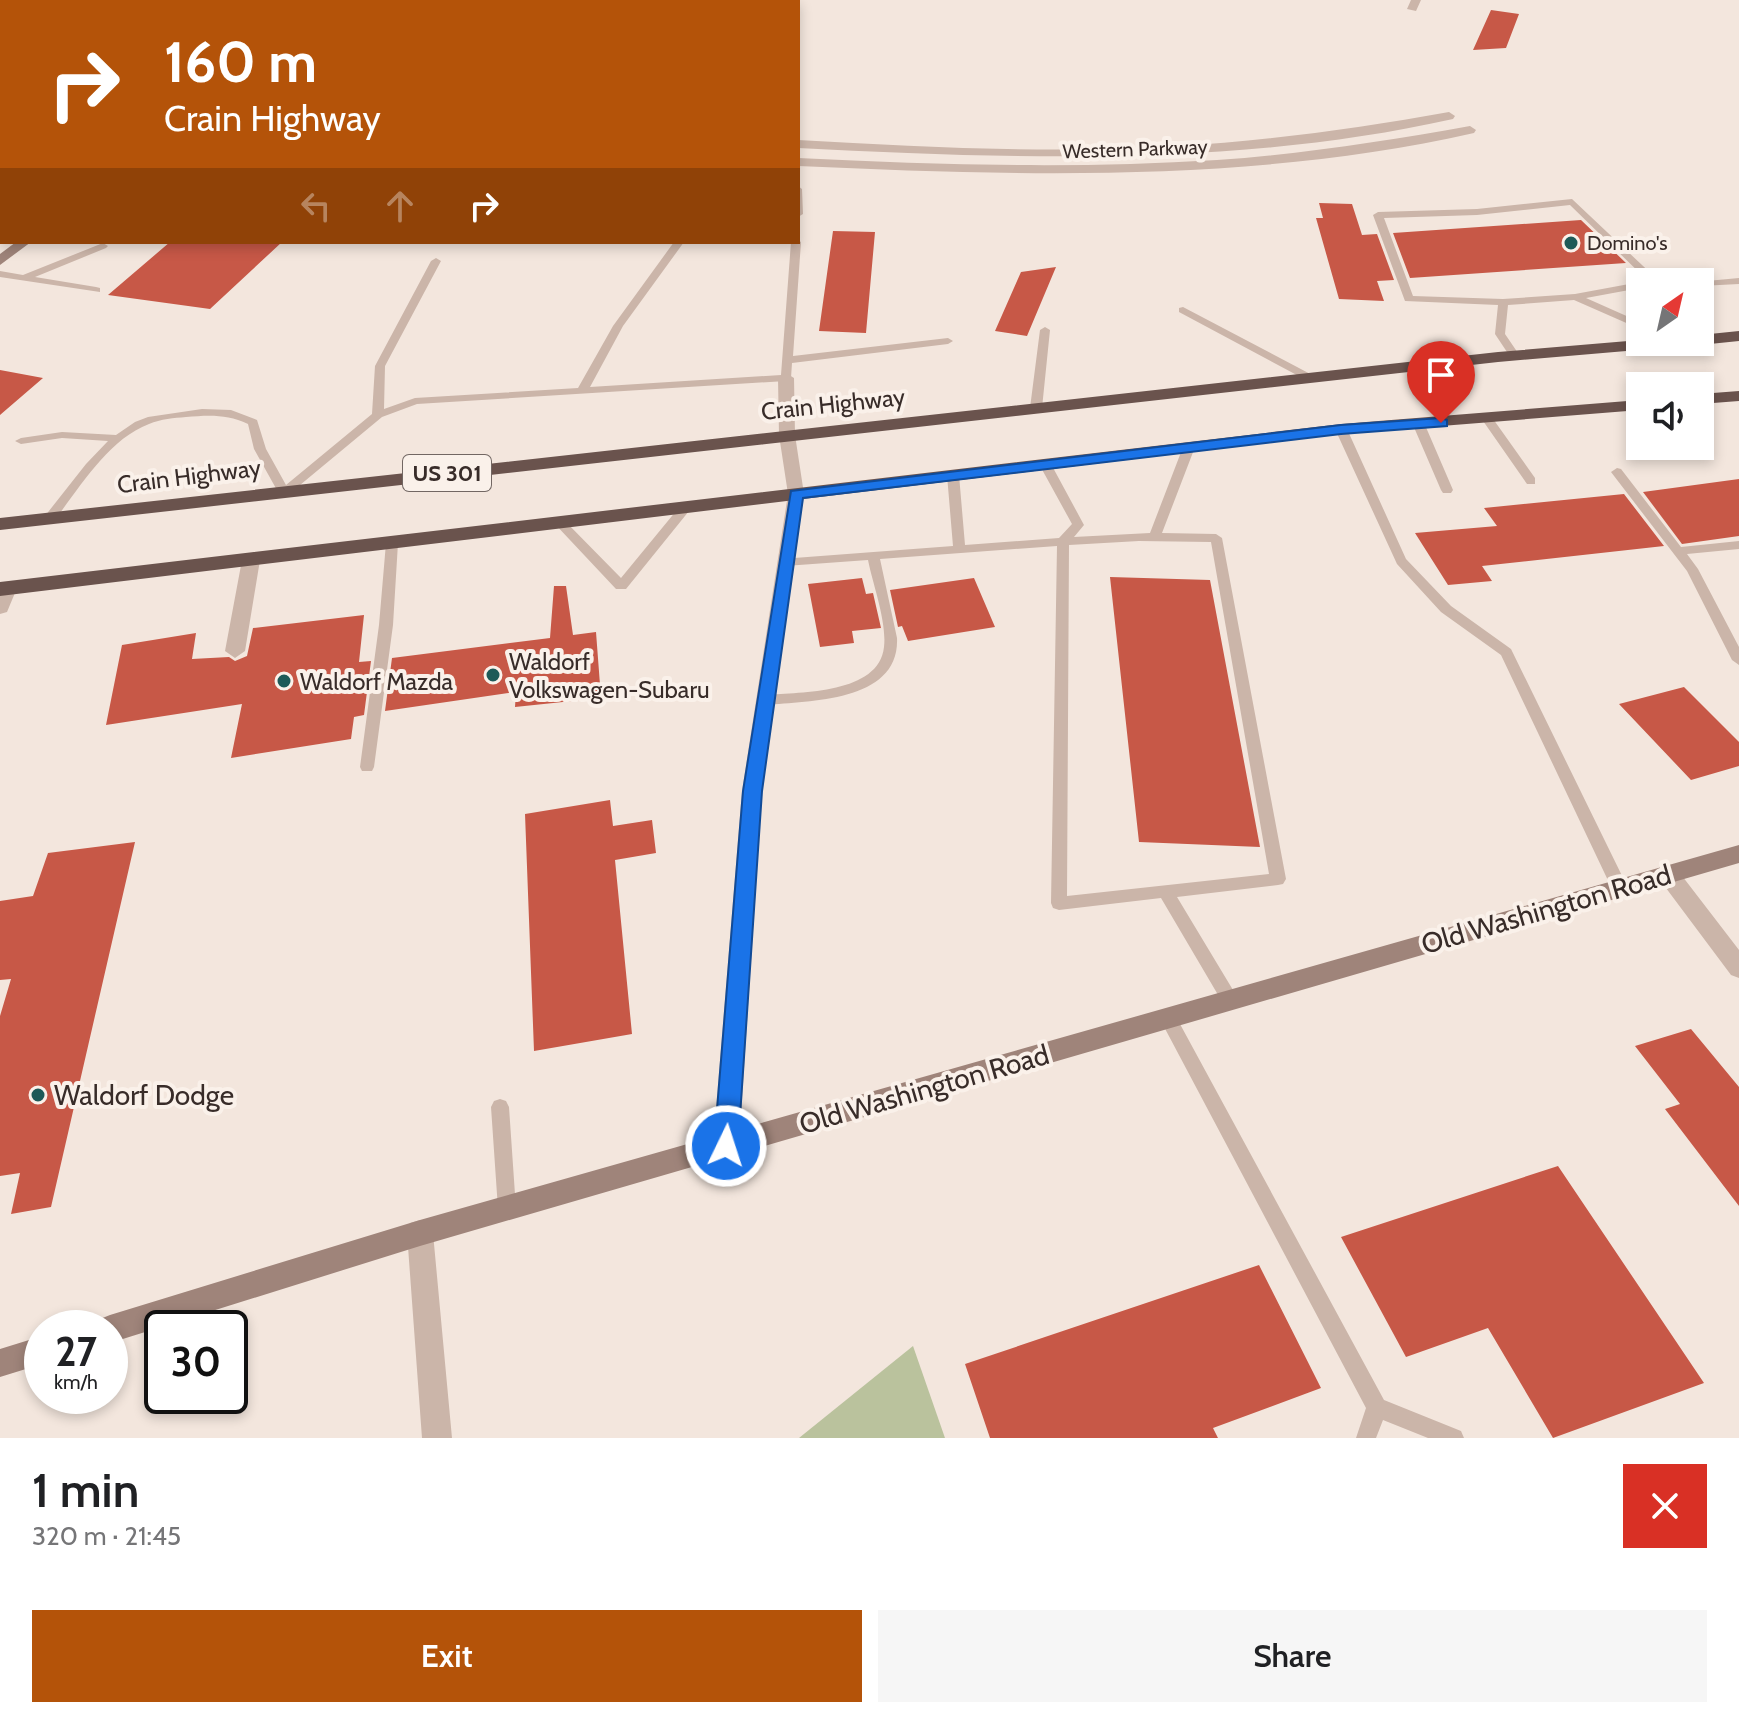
<!DOCTYPE html>
<meta charset="utf-8">
<style>
:root{--surface:#fff;--page:#f6f6f6;--text:#202124;--muted:#757577;--accent:#b45309}
body{margin:0;font-family:Cabin,sans-serif;background:var(--page);color:var(--text);height:100vh;display:flex;flex-direction:column;font-size:30px;white-space:nowrap}
*{box-sizing:border-box;margin:0}
p{font-size:26px;color:var(--muted)}
.icon{flex:none;width:44px;height:44px;fill:none;stroke:currentColor;stroke-width:2;stroke-linecap:round;stroke-linejoin:round}
.map{position:relative;height:1438px;overflow:hidden}
.drawer{display:flex;flex-direction:column;background:var(--surface);flex:1}
.drawer>*{flex:none}
.guide{position:absolute;left:0px;top:0px;width:800px;height:244px;box-shadow:0 4px 12px #0003;background:#b45309;color:#fff;overflow:hidden}
.needle{width:52px;rotate:34deg}
.tools{position:absolute;left:1626px;top:268px;display:grid;gap:16px}
.tools a{display:grid;place-items:center;width:88px;height:88px;border-radius:0px;background:var(--surface);box-shadow:0 4px 12px #0003;font-size:40px}
.speed{position:absolute;left:24px;top:1310px;display:flex;gap:16px;font-size:40px;font-weight:700;text-align:center}
.speed>*{display:grid;place-content:center;width:104px;height:104px;border-radius:50%;background:var(--surface);box-shadow:0 4px 12px #0003;line-height:1}
.speed small{font-size:20px;font-weight:400}
.speed .limit{border:4px solid #111;border-radius:12px;background:#fff;color:#111}
.pin{position:absolute;display:grid;place-items:center;width:68px;height:68px;color:#fff;margin:-82px -34px;border-radius:50% 50% 50% 0;rotate:-45deg;box-shadow:0 0 8px #0007}
.pin .icon{rotate:45deg}
.me{position:absolute;width:88px;margin:-44px;rotate:4deg;stroke-linejoin:round;filter:drop-shadow(0 0 6px #0008)}
.turn{display:flex;align-items:center;gap:28px;height:168px;padding:0 32px;font-size:36px}
.turn .icon{width:104px;height:104px;stroke-width:2.5}
.turn b{display:block;font-size:56px;line-height:68px}
.lanes{display:flex;align-items:center;height:76px;padding:0 32px;background:#0003;justify-content:center;gap:40px;direction:ltr}
.lanes .off{opacity:.35}
.round{display:grid;place-items:center;flex:none;width:84px;height:84px;border-radius:0px;background:var(--page)}
.summary{display:flex;align-items:center;justify-content:space-between;height:136px;padding:0 32px}
h1{font-size:48px;font-weight:600;line-height:60px}
.action{display:flex;gap:16px;margin-top:auto;padding:16px 32px}
.action a{flex:1;height:92px;border-radius:0px;background:var(--accent);color:#fff;font-size:32px;font-weight:600;line-height:92px;text-align:center}
.action a+a{background:var(--page);color:var(--text)}
.map>svg:first-child{display:block}
.green{fill:#bac29d}
.building{fill:#c75847}
.lines{fill:none;stroke-linecap:round;stroke-linejoin:round}
.service{fill:#cbb5a9;fill-rule:evenodd}
.minor{fill:#cbb5a9;fill-rule:evenodd}
.secondary{fill:#9f847a;fill-rule:evenodd}
.trunk{fill:#6a534d;fill-rule:evenodd}
.route{fill:#1a73e8;stroke:#114b97;stroke-width:2}
.poi-dot{fill:#1e5a58;stroke:#faf1ea;stroke-width:3}
.labels{text-anchor:middle;dominant-baseline:central;stroke-width:8;stroke-linejoin:round;paint-order:stroke}
.far-street-label{font-size:20px;fill:#382c29;stroke:#faf1ea}
.far-poi-label{font-size:20px;fill:#382c29;stroke:#faf1ea;text-anchor:start}
.shield{fill:#faf1ea;stroke:#726763;stroke-width:2}
.shield-label{font-size:22px;font-weight:bold;fill:#382c29}
.street-label{font-size:24px;fill:#382c29;stroke:#faf1ea}
.poi-label{font-size:24px;fill:#382c29;stroke:#faf1ea;text-anchor:start}
.near-street-label{font-size:28px;fill:#382c29;stroke:#faf1ea}
.near-poi-label{font-size:28px;fill:#382c29;stroke:#faf1ea;text-anchor:start}
</style>
<div class="map">
<svg width="1739" height="1438" viewBox="0 0 1739 1438">
<rect width="100%" height="100%" fill="#f3e6dd"/>
<path class="green" d="M 913,1346 L 945,1438 L 799,1438 Z"/>
<path class="building" d="M 1491,10 L 1519,14 L 1506,48 L 1473,50 Z
M 1319,203 L 1352,204 L 1362,235 L 1377,234 L 1394,280 L 1377,281 L 1384,301 L 1339,299 L 1316,218 L 1323,218 Z
M 1581,220 L 1626,263 L 1410,278 L 1393,233 Z
M 833,231 L 875,232 L 866,333 L 819,331 Z
M 170,242 L 282,242 L 210,309 L 108,295 Z
M 1056,267 L 1027,336 L 995,331 L 1021,272 Z
M 0,370 L 43,378 L 0,415 Z
M 1739,479 L 1739,536 L 1682,544 L 1643,492 Z
M 1624,494 L 1664,546 L 1482,566 L 1492,581 L 1448,585 L 1415,533 L 1497,526 L 1484,508 Z
M 1110,577 L 1210,580 L 1260,847 L 1139,842 Z
M 862,578 L 866,594 L 873,593 L 881,628 L 852,631 L 854,643 L 820,647 L 808,584 Z
M 974,578 L 995,627 L 908,641 L 902,626 L 898,627 L 890,590 Z
M 554,586 L 566,586 L 573,635 L 596,632 L 601,698 L 515,707 L 516,692 L 385,711 L 392,658 L 550,638 Z
M 364,615 L 359,662 L 371,661 L 364,715 L 354,717 L 351,739 L 231,758 L 242,704 L 106,725 L 122,645 L 196,633 L 192,659 L 229,657 L 235,661 L 247,656 L 253,628 Z
M 1684,687 L 1739,742 L 1739,766 L 1691,780 L 1619,704 Z
M 610,800 L 613,826 L 652,820 L 656,853 L 615,860 L 632,1034 L 534,1051 L 525,814 Z
M 135,842 L 51,1207 L 11,1214 L 20,1173 L 0,1176 L 0,1016 L 11,979 L 0,980 L 0,901 L 33,896 L 48,853 Z
M 1691,1029 L 1739,1087 L 1739,1206 L 1665,1109 L 1680,1104 L 1635,1046 Z
M 1558,1166 L 1704,1383 L 1553,1438 L 1488,1328 L 1406,1357 L 1341,1237 Z
M 1259,1265 L 1321,1388 L 1213,1428 L 1218,1438 L 990,1438 L 965,1364 Z"/>
<g class="lines">
<path class="service" d="M 798,186 L 802,189 L 803,214 L 798,217 Z
M 1572,199 L 1660,282 L 1649,282 L 1570,205 L 1477,215 L 1384,218 L 1413,296 L 1503,299 L 1575,294 L 1640,282 L 1640,288 L 1586,298 L 1640,322 L 1640,329 L 1574,300 L 1508,305 L 1505,334 L 1520,356 L 1515,359 L 1511,358 L 1495,334 L 1498,305 L 1405,301 L 1373,215 L 1378,212 L 1477,209 Z
M 2,213 L 2,220 L 0,221 L 0,214 Z
M 798,240 L 801,242 L 793,356 L 948,338 L 953,341 L 948,344 L 792,363 L 791,378 L 786,381 L 417,404 L 382,417 L 288,495 L 284,496 L 278,492 L 254,449 L 248,424 C 227,414 209,415 186,417 C 174,418 161,419 149,424 C 107,440 80,488 53,522 L 45,522 L 43,519 L 45,516 L 86,464 L 108,441 L 62,438 L 21,444 L 15,441 L 21,438 L 62,432 L 116,435 L 135,422 L 148,417 L 202,409 L 231,410 L 257,420 L 266,449 L 286,485 L 372,414 L 375,366 L 431,261 L 436,258 L 441,261 L 385,366 L 384,409 L 415,398 L 578,388 L 613,326 L 674,242 L 684,242 L 623,326 L 590,387 L 781,375 L 791,242 L 798,242 Z
M 103,243 L 108,246 L 106,248 L 35,277 L 96,287 L 100,288 L 100,292 L 0,277 L 0,271 L 23,275 Z
M 1739,278 L 1739,284 L 1700,286 L 1700,282 L 1696,282 Z
M 1183,307 L 1316,377 L 1317,379 L 1312,382 L 1308,381 L 1179,312 L 1179,308 Z
M 1045,327 L 1050,330 L 1042,408 L 1036,411 L 1030,408 L 1040,330 Z
M 1487,415 L 1491,416 L 1535,478 L 1535,484 L 1527,484 L 1481,418 Z
M 1419,422 L 1425,425 L 1453,490 L 1451,493 L 1443,493 L 1441,490 L 1413,425 Z
M 1341,426 L 1347,429 L 1406,559 L 1451,606 L 1511,649 L 1628,888 L 1626,893 L 1620,894 L 1614,893 L 1501,655 L 1441,612 L 1397,564 L 1335,429 Z
M 1189,444 L 1195,447 L 1162,533 L 1216,534 L 1222,538 L 1286,879 L 1283,884 L 1278,885 L 1177,897 L 1236,995 L 1238,1000 L 1236,1005 L 1230,1007 L 1224,1005 L 1161,898 L 1059,910 L 1053,908 L 1051,903 L 1057,546 L 880,559 L 897,638 C 900,702 810,701 766,705 L 759,700 L 766,695 C 801,692 879,694 884,647 C 887,622 873,585 868,560 L 785,566 L 779,562 L 781,559 L 953,546 L 947,475 L 953,471 L 959,475 L 965,545 L 1059,538 L 1072,524 L 1039,464 L 1045,460 L 1051,464 L 1084,525 L 1074,537 L 1150,533 L 1183,447 ZM 1139,541 L 1211,542 L 1269,874 L 1067,896 L 1069,545 Z
M 1617,468 L 1621,469 L 1681,547 L 1739,541 L 1739,549 L 1687,554 L 1698,569 L 1739,647 L 1739,665 L 1732,660 L 1687,571 L 1611,472 Z
M 685,504 L 689,505 L 691,508 L 689,511 L 626,589 L 616,589 L 554,523 L 556,520 L 564,520 L 621,578 L 681,505 Z
M 392,539 L 398,543 L 393,625 L 374,767 L 372,771 L 362,771 L 360,767 L 379,625 L 386,543 Z
M 1168,1010 L 1174,1013 L 1384,1400 L 1461,1431 L 1464,1438 L 1428,1438 L 1383,1420 L 1376,1438 L 1356,1438 L 1366,1408 L 1162,1023 L 1160,1018 L 1162,1013 Z
M 500,1099 L 506,1101 L 509,1107 L 516,1209 L 514,1216 L 507,1218 L 500,1216 L 498,1209 L 491,1107 L 494,1101 Z"/>
<path class="minor" d="M 1411,0 L 1421,0 L 1416,11 L 1407,9 Z
M 0,53 L 2,53 L 2,59 L 0,59 Z
M 1449,112 L 1455,116 L 1453,119 C 1239,167 1016,159 798,148 L 798,140 C 924,147 1050,154 1176,146 C 1268,141 1359,128 1449,112 Z
M 1470,126 L 1476,130 L 1474,133 C 1254,183 1022,176 798,166 L 798,158 C 938,165 1077,169 1217,160 C 1302,154 1386,141 1470,126 Z
M 786,373 L 794,378 L 795,435 L 804,494 L 762,791 L 739,1146 L 735,1155 L 726,1158 L 717,1155 L 713,1146 L 742,791 L 788,494 L 779,435 L 778,378 Z
M 251,554 L 260,560 L 245,651 L 235,658 L 225,651 L 242,560 Z
M 8,582 L 17,588 L 7,612 L 0,614 L 0,586 Z
M 1668,865 L 1676,868 L 1739,950 L 1739,978 L 1731,975 L 1660,880 L 1657,874 L 1660,868 Z
M 420,1220 L 430,1223 L 433,1233 L 452,1438 L 422,1438 L 407,1233 L 410,1223 Z"/>
<path class="secondary" d="M 0,91 L 2,91 L 2,98 L 0,98 Z
M 0,106 L 2,106 L 2,114 L 0,114 Z
M 16,242 L 31,242 L 0,265 L 0,254 Z
M 1739,845 L 1739,863 L 420,1246 L 110,1343 L 110,1328 L 96,1328 L 100,1319 L 110,1315 L 420,1220 Z
M 42,1336 L 42,1364 L 0,1377 L 0,1349 Z"/>
<path class="trunk" d="M 1739,331 L 1739,341 L 1700,345 L 1693,342 L 1700,342 L 1700,335 Z
M 1640,340 L 1681,342 L 1673,347 L 1498,362 L 0,530 L 0,518 L 1498,352 Z
M 1739,391 L 1739,401 L 1700,404 L 1700,394 Z
M 1640,400 L 1640,410 L 1341,434 L 0,596 L 0,582 L 1341,424 Z"/>
</g>
<path class="route" d="M 1441,418 L 1447,420 L 1447,426 L 1341,434 L 803,498 L 762,791 L 738,1146 L 734,1154 L 726,1157 L 718,1154 L 714,1146 L 743,791 L 791,491 L 1341,425 Z"/>
<g class="poi-dot">
<circle cx="1571" cy="243" r="8"/>
<circle cx="493" cy="675" r="8"/>
<circle cx="284" cy="681" r="8"/>
<circle cx="38" cy="1095" r="8"/>
</g>
<g class="labels">
<g class="far-street-label">
<text transform="translate(1135 149) rotate(-2)">Western Parkway</text>
</g>
<g class="far-poi-label">
<text x="1587" y="243">Domino's</text>
</g>
<rect class="shield" x="403" y="455" width="88" height="36" rx="6"/>
<g class="shield-label">
<text x="447" y="473">US 301</text>
</g>
<g class="street-label">
<text transform="translate(833 404) rotate(-6)">Crain Highway</text>
<text transform="translate(189 476) rotate(-7)">Crain Highway</text>
</g>
<g class="poi-label">
<text x="509" y="661">Waldorf<tspan x="509" dy="28">Volkswagen-Subaru</tspan></text>
<text x="300" y="681">Waldorf Mazda</text>
</g>
<g class="near-street-label">
<text transform="translate(1546 909) rotate(-16)">Old Washington Road</text>
<text transform="translate(924 1089) rotate(-16)">Old Washington Road</text>
</g>
<g class="near-poi-label">
<text x="54" y="1095">Waldorf Dodge</text>
</g>
</g>
</svg>
<div class="tools">
<a><svg class="needle" viewBox="-14 -14 28 28"><path d="M0-13l5 13h-10z" fill="#e53935"/><path d="M0 13l5-13h-10z" fill="#757577"/></svg></a>
<a><svg class="icon" aria-label="sound" viewBox="0 0 24 24"><path d="M4 9h4l5-4v14l-5-4H4zM17 9q2 3 0 6"/></svg></a>
</div>
<div class="speed"><div>27<small>km/h</small></div><div class="limit">30</div></div>
<div class="pin" style="left:1441px;top:423px;background:#d93025"><svg class="icon" aria-label="arrive" viewBox="0 0 24 24"><path d="M6 21V4h12l-3 4 3 4H6"/></svg></div>
<svg class="me" style="left:726px;top:1146px" viewBox="-20 -20 40 40"><circle r="17" fill="#1a73e8" stroke="#fff" stroke-width="3"/><path d="M0-11L8 9 0 5-8 9z" fill="#fff"/></svg>
<div class="guide">
<div class="turn"><svg class="icon" aria-label="right" viewBox="0 0 24 24"><path d="M7 20v-9h11M14 6l5 5-5 5"/></svg><div><b>160 m</b>Crain Highway</div></div>
<div class="lanes"><svg class="icon off" aria-label="left" viewBox="0 0 24 24"><path d="M17 20v-9H6M10 6l-5 5 5 5"/></svg><svg class="icon off" aria-label="ahead" viewBox="0 0 24 24"><path d="M12 20V5M6 11l6-6 6 6"/></svg><svg class="icon" aria-label="right" viewBox="0 0 24 24"><path d="M7 20v-9h11M14 6l5 5-5 5"/></svg></div>
</div>
</div>
<section class="drawer">
<div class="summary"><div><h1>1 min</h1><p>320 m · 21:45</p></div><a class="round" style="background:#d93025;color:#fff"><svg class="icon" aria-label="close" viewBox="0 0 24 24"><path d="M6 6l12 12M18 6L6 18"/></svg></a></div>
<div class="action"><a>Exit</a><a>Share</a></div>
</section>
